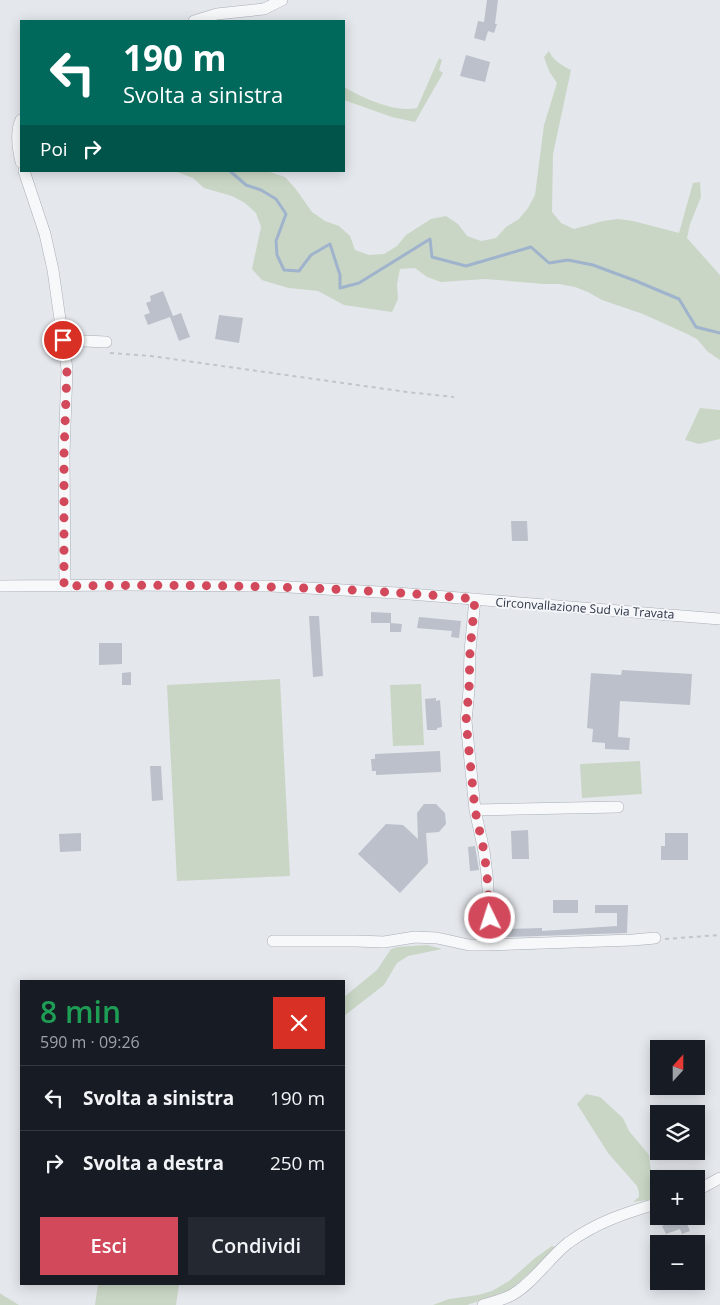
<!DOCTYPE html>
<html lang="it">
<meta charset="utf-8">
<style>
:root{--surface:#171b24;--page:#242831;--text:#f1f3f6;--muted:#9ea1a6;--line:#363941;--accent:#d1495b}
body{margin:0;font-family:"Open Sans",sans-serif;background:var(--page);color:var(--text);height:100vh;display:flex;flex-direction:column;font-size:19px;white-space:nowrap}
*{box-sizing:border-box;margin:0}
p{font-size:16px;color:var(--muted)}
.icon{flex:none;width:28px;height:28px;fill:none;stroke:currentColor;stroke-width:2;stroke-linecap:round;stroke-linejoin:round}
.map{position:relative;flex:1;overflow:hidden}
.drawer{position:absolute;left:20px;top:980px;width:325px;height:305px;display:flex;flex-direction:column;background:var(--surface);border-radius:0px;box-shadow:0 2px 12px #0003}
.drawer>*{flex:none}
.hud{position:absolute;left:20px;top:20px;width:325px;height:152px;border-radius:0px;box-shadow:0 2px 12px #0003;background:#00695c;color:#fff;overflow:hidden}
.needle{width:32px;rotate:21deg}
.tools{position:absolute;left:650px;top:1040px;display:grid;gap:10px}
.tools a{display:grid;place-items:center;width:55px;height:55px;border-radius:0px;background:var(--surface);box-shadow:0 2px 12px #0003;font-size:25px}
.pin{position:absolute;display:grid;place-items:center;width:42px;height:42px;color:#fff;margin:-21px;border:2px solid #fff;border-radius:50%;box-shadow:0 1px 5px #0007}
.me{position:absolute;width:55px;margin:-28px;rotate:356deg;stroke-linejoin:round;filter:drop-shadow(0 0 4px #0008)}
.turn{display:flex;align-items:center;gap:18px;height:105px;padding:0 20px;font-size:22px}
.turn .icon{width:65px;height:65px;stroke-width:2.5}
.turn b{display:block;font-size:35px;line-height:42px}
.then{display:flex;align-items:center;height:48px;padding:0 20px;background:#0003;gap:10px;font-size:19px}
.round{display:grid;place-items:center;flex:none;width:52px;height:52px;border-radius:0px;background:var(--page)}
.overview{display:flex;align-items:center;justify-content:space-between;height:85px;padding:0 20px}
h1{font-size:30px;font-weight:600;line-height:38px;color:#1e9e55}
.action{display:flex;gap:10px;margin-top:auto;padding:10px 20px}
.action a{flex:1;height:58px;border-radius:0px;background:var(--accent);color:#fff;font-size:20px;font-weight:600;line-height:58px;text-align:center}
.action a+a{background:var(--page);color:var(--text)}
ul{padding:0;list-style:none}
li{display:flex;align-items:center;gap:15px;height:65px;padding:0 20px;border-top:1px solid var(--line)}
li div{flex:1}
li b{display:block;font-size:19px}
li em{font-style:normal}
.map>svg:first-child{display:block}
.green{fill:#c9d6c5}
.lines{fill:none;stroke-linecap:round;stroke-linejoin:round}
.stream{stroke:#9fb4cc;stroke-width:3}
.building{fill:#bbc0ca}
.minor-casing{stroke:#a9aeb7;stroke-width:12}
.path{stroke:#c2c5cb;stroke-width:2;stroke-dasharray:4 4;stroke-linecap:butt}
.minor{stroke:#f7f8fa;stroke-width:11}
.route{stroke:#d1495b;stroke-width:9;stroke-dasharray:0 16.2}
.labels{text-anchor:middle;dominant-baseline:central;stroke-width:4;stroke-linejoin:round;paint-order:stroke}
.street-label{font-size:12px;fill:#2b3445;stroke:#f4f6f9}
</style>
<div class="map">
<svg width="720" height="1305" viewBox="0 0 720 1305">
<rect width="100%" height="100%" fill="#e4e7ec"/>
<path class="green" d="M 549,51 C 553,61 563,66 571,70 L 553,154 L 552,212 L 561,223 L 574,229 L 603,221 L 618,219 L 633,221 L 679,233 L 693,183 L 700,182 L 701,197 L 690,224 L 687,238 L 720,275 L 720,360 L 707,351 L 697,339 L 685,333 L 643,314 L 602,300 L 588,292 L 575,287 L 559,284 L 544,284 L 485,279 L 441,282 L 427,277 L 415,268 L 400,269 L 397,284 L 398,299 L 392,312 L 344,305 L 318,291 L 289,288 L 275,284 L 262,280 L 252,269 L 261,227 L 256,213 L 245,203 L 232,196 L 204,188 L 193,178 L 180,173 L 172,171 L 267,171 L 285,177 L 295,188 L 312,212 L 325,221 L 339,226 L 350,236 L 355,250 L 369,255 L 384,254 L 397,246 L 406,235 L 431,219 L 446,216 L 458,224 L 467,236 L 481,241 L 496,238 L 506,227 L 519,219 L 528,208 L 535,195 L 544,125 L 557,83 L 549,71 L 544,57 Z
M 439,58 L 442,60 L 439,70 L 443,73 L 415,122 L 392,117 L 344,100 L 344,87 C 363,98 395,113 417,108 Z
M 700,408 L 720,410 L 720,439 L 699,444 L 685,440 Z
M 280,679 L 290,876 L 177,881 L 167,685 Z
M 421,684 L 424,745 L 393,746 L 390,685 Z
M 640,761 L 642,794 L 582,798 L 580,764 Z
M 427,945 L 442,949 L 408,956 L 397,963 L 384,985 L 344,1016 L 344,997 L 377,970 L 391,949 L 397,947 Z
M 586,1094 L 600,1097 L 623,1118 L 629,1131 L 649,1155 L 651,1170 L 655,1185 L 659,1190 L 659,1194 L 648,1200 L 633,1202 L 639,1197 L 639,1192 L 637,1186 L 608,1153 L 577,1104 Z
M 552,1246 L 558,1248 L 510,1290 L 467,1305 L 433,1305 L 449,1299 L 478,1295 L 492,1291 L 509,1281 L 535,1258 Z
M 98,1284 L 179,1284 L 176,1305 L 95,1305 Z
M 0,1293 L 1,1294 L 19,1305 L 0,1305 Z"/>
<g class="lines">
<path class="stream" d="M 230,171 L 246,185 L 261,190 L 276,199 L 286,214 L 276,241 L 277,255 L 284,270 L 299,271 L 311,255 L 330,244 L 340,275 L 340,288 L 359,283 L 430,239 L 432,257 L 466,266 L 531,247 L 549,263 L 568,260 L 593,265 L 636,281 L 679,299 L 696,327 L 720,333"/>
</g>
<path class="building" d="M 487,0 L 498,0 L 495,24 L 497,24 L 494,33 L 488,31 L 485,41 L 474,38 L 478,21 L 484,22 Z
M 466,55 L 490,62 L 485,82 L 460,76 Z
M 163,291 L 173,316 L 181,313 L 190,337 L 179,341 L 170,317 L 148,325 L 144,315 L 150,313 L 146,303 L 151,301 L 150,296 Z
M 219,315 L 243,318 L 239,343 L 215,339 Z
M 511,521 L 527,521 L 528,541 L 512,541 Z
M 371,612 L 391,613 L 391,623 L 371,623 Z
M 309,616 L 319,616 L 323,676 L 313,677 Z
M 419,617 L 461,621 L 459,638 L 451,637 L 452,631 L 417,628 Z
M 390,623 L 402,624 L 401,632 L 390,632 Z
M 99,643 L 122,643 L 122,664 L 99,665 Z
M 622,670 L 692,674 L 690,705 L 620,701 L 618,737 L 630,738 L 629,750 L 605,749 L 605,743 L 592,742 L 593,729 L 587,728 L 591,673 L 621,675 Z
M 131,672 L 131,685 L 122,685 L 122,673 Z
M 436,698 L 436,701 L 440,700 L 442,727 L 437,728 L 437,730 L 427,730 L 425,699 Z
M 440,751 L 441,772 L 376,775 L 376,771 L 372,771 L 371,759 L 375,759 L 375,754 Z
M 150,766 L 161,766 L 163,800 L 152,801 Z
M 424,804 L 436,804 L 445,813 L 446,824 L 439,832 L 426,833 L 428,863 L 400,893 L 358,854 L 386,824 L 403,825 L 418,839 L 417,813 Z
M 528,830 L 529,859 L 512,859 L 511,831 Z
M 81,833 L 81,851 L 60,852 L 59,834 Z
M 665,833 L 688,833 L 688,860 L 661,860 L 661,846 L 665,846 Z
M 475,846 L 479,870 L 470,871 L 468,847 Z
M 553,900 L 578,900 L 578,913 L 553,913 Z
M 595,905 L 628,905 L 627,933 L 506,937 L 506,929 L 542,928 L 542,931 L 617,926 L 617,913 L 595,913 Z
M 684,1216 L 690,1231 L 682,1234 L 680,1229 L 666,1234 L 662,1226 Z"/>
<g class="lines">
<defs>
<path id="minor" d="M 194,21 L 217,14 L 264,9 L 282,0
M 21,120 C 15,132 18,149 21,162
M 24,171 L 45,234 L 53,270 L 67,369 L 64,454 L 65,586
M 63,340 L 106,342
M 0,586 L 128,585 L 271,586 L 397,593 L 720,619
M 475,810 L 618,807
M 273,941 L 356,941 L 384,942 L 415,937 L 437,938 L 469,945 L 488,945 L 490,918 L 487,875 L 484,851 L 475,810 L 466,721 L 469,690 L 470,651 L 475,599
M 488,945 L 633,940 L 655,938
M 696,1191 L 720,1178
M 483,1305 C 492,1302 503,1300 512,1295 C 533,1283 549,1258 568,1243 C 597,1222 625,1213 659,1203"/>
</defs>
<use href="#minor" class="minor-casing"/>
<path class="path" d="M 110,353 L 151,356 L 407,392 L 454,397
M 665,939 L 720,935"/>
<use href="#minor" class="minor"/>
</g>
<g class="lines">
<path class="route" d="M 63,340 L 67,368 L 64,454 L 64,586 C 201,584 339,586 475,599 L 470,651 L 469,690 L 466,721 L 475,810 L 484,851 L 487,875 L 490,918"/>
</g>
<g class="labels">
<g class="street-label">
<text transform="translate(585 608) rotate(4)">Circonvallazione Sud via Travata</text>
</g>
</g>
</svg>
<div class="tools">
<a><svg class="needle" viewBox="-14 -14 28 28"><path d="M0-13l5 13h-10z" fill="#e53935"/><path d="M0 13l5-13h-10z" fill="#9ea1a6"/></svg></a>
<a><svg class="icon" aria-label="layers" viewBox="0 0 24 24"><path d="M12 4l9 5-9 5-9-5zM3 14l9 5 9-5"/></svg></a>
<a>+</a>
<a>−</a>
</div>
<div class="pin" style="left:63px;top:340px;background:#d93025"><svg class="icon" aria-label="arrive" viewBox="0 0 24 24"><path d="M6 21V4h12l-3 4 3 4H6"/></svg></div>
<svg class="me" style="left:490px;top:918px" viewBox="-20 -20 40 40"><circle r="17" fill="#d1495b" stroke="#fff" stroke-width="3"/><path d="M0-11L8 9 0 5-8 9z" fill="#fff"/></svg>
<div class="hud">
<div class="turn"><svg class="icon" aria-label="left" viewBox="0 0 24 24"><path d="M17 20v-9H6M10 6l-5 5 5 5"/></svg><div><b>190 m</b>Svolta a sinistra</div></div>
<div class="then">Poi<svg class="icon" aria-label="right" viewBox="0 0 24 24"><path d="M7 20v-9h11M14 6l5 5-5 5"/></svg></div>
</div>
<section class="drawer">
<div class="overview"><div><h1>8 min</h1><p>590 m · 09:26</p></div><a class="round" style="background:#d93025;color:#fff"><svg class="icon" aria-label="close" viewBox="0 0 24 24"><path d="M6 6l12 12M18 6L6 18"/></svg></a></div>
<ul>
<li><svg class="icon" aria-label="left" viewBox="0 0 24 24"><path d="M17 20v-9H6M10 6l-5 5 5 5"/></svg><div><b>Svolta a sinistra</b></div><em>190 m</em></li>
<li><svg class="icon" aria-label="right" viewBox="0 0 24 24"><path d="M7 20v-9h11M14 6l5 5-5 5"/></svg><div><b>Svolta a destra</b></div><em>250 m</em></li>
</ul>
<div class="action"><a>Esci</a><a>Condividi</a></div>
</section>
</div>
